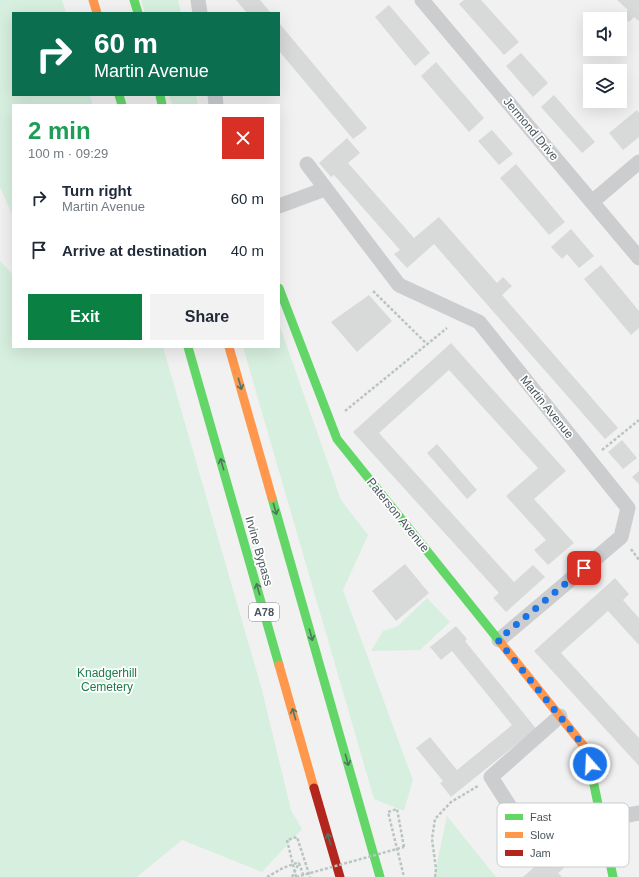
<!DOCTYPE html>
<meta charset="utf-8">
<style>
:root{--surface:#fff;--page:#f2f2f3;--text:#1f2937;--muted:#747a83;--accent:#0b8043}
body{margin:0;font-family:Arial,sans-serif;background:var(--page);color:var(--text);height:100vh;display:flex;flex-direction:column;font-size:15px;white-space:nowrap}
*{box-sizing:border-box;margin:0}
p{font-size:13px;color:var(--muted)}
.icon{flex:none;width:22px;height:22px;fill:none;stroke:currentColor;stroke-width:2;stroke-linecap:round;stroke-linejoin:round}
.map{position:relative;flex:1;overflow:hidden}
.panel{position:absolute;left:12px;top:104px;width:268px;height:244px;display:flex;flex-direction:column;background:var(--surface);border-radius:0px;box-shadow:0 4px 16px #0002}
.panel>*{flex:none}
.banner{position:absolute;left:12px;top:12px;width:268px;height:84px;border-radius:0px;box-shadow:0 4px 16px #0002;background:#0b6e4f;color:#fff;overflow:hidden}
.fabs{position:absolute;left:583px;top:12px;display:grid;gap:8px}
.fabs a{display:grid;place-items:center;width:44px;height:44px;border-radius:0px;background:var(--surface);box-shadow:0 4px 16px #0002;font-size:20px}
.pin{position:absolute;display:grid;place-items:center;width:34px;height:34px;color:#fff;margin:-17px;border-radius:8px;box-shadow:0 2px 6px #0006}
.me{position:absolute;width:44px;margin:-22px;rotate:341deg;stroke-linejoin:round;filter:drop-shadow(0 0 3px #0008)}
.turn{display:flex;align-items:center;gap:14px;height:84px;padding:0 16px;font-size:18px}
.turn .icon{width:52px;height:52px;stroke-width:2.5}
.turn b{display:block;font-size:28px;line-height:34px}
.round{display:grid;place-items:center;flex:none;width:42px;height:42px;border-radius:0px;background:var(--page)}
.head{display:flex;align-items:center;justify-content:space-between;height:68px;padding:0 16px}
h1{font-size:24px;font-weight:800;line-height:30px;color:#1e9e55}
.cta{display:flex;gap:8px;margin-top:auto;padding:8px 16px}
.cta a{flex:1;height:46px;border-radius:0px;background:var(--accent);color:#fff;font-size:16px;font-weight:800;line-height:46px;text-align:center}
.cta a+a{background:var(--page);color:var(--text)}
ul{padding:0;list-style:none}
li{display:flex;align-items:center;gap:12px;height:52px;padding:0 16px}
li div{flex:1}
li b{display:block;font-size:15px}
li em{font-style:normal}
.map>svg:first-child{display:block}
.green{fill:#d7efdf}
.building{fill:#d8d9d9}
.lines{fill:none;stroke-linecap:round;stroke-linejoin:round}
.path{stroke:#b9c5c1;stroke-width:2.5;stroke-dasharray:3 2;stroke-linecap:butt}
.street{stroke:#cbcdcf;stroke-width:15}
.fast{stroke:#63d668;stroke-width:9}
.slow{stroke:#ff974d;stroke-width:9}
.jam{stroke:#b3261e;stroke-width:9}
.path-bridge{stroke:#b9c5c1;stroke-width:2.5;stroke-dasharray:3 2;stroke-linecap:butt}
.oneway{stroke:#507560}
.route{stroke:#1a73e8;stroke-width:7;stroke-dasharray:0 12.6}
.labels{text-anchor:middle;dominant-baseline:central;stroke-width:3.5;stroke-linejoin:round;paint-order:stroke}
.shield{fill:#fff;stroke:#80888e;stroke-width:1}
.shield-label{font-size:11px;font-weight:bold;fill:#49555d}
.street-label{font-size:12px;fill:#49555d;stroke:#fff}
.park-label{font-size:12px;fill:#1b7c47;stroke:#fff}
.key{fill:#fff;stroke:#c8ccce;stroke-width:1}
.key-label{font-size:11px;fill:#49555d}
</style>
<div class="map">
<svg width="639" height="877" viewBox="0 0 639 877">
<rect width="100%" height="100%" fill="#f2f1f1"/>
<path class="green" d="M 0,0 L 62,0 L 66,13 L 13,13 L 13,95 L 90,95 L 93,105 L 13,105 L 13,217 L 0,187 Z
M 141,0 L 178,0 L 181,13 L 145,13 Z
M 169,95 L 196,95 L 198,105 L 172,105 Z
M 0,261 L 13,275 L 13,347 L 163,347 L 262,690 L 291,810 L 302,829 L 262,872 L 182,840 L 137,877 L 0,877 Z
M 279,324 L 341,500 L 368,535 L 343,590 L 413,780 L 404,811 L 374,799 L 243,347 L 279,347 Z
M 427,598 L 450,622 L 420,650 L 371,651 L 383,631 L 398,626 Z
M 447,816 L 496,877 L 434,877 Z"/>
<path class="building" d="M 236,0 L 260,0 L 271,13 L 247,13 Z
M 464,0 L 481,0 L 519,42 L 504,55 L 459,4 Z
M 617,0 L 639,0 L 639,21 L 634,17 L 629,22 L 622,17 L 628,10 Z
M 389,5 L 430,53 L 415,66 L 375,17 Z
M 279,23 L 367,128 L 360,134 L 353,139 L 279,51 Z
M 521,53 L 548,83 L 533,97 L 506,66 Z
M 436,62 L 484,118 L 469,132 L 421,76 Z
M 554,95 L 595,142 L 582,153 L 541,107 Z
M 637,110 L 639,113 L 639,137 L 623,150 L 609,133 Z
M 492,130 L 513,154 L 499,165 L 478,141 Z
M 347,138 L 360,153 L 348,163 L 414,238 L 439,217 L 497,283 L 503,277 L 512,286 L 502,295 L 618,428 L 605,439 L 434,244 L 407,268 L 394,254 L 400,250 L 334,175 L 331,177 L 319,163 Z
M 516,164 L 565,222 L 549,235 L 500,178 Z
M 571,229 L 594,256 L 579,268 L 567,254 L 562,259 L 551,247 Z
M 601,265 L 639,311 L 639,328 L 631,335 L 584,279 Z
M 369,295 L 392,321 L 357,352 L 331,322 Z
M 451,343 L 566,471 L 534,499 L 574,543 L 548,565 L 534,550 L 546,540 L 506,496 L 538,468 L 449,370 L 379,433 L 514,582 L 533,565 L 545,577 L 506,612 L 493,598 L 499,593 L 353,432 Z
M 622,440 L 637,458 L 623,469 L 608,452 Z
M 437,444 L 477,490 L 467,499 L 427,453 Z
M 639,471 L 639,484 L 632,477 Z
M 405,564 L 429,593 L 396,621 L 372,591 Z
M 615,578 L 629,594 L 623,600 L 639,618 L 639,645 L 608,611 L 561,653 L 639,738 L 639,766 L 534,651 Z
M 456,626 L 467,639 L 465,641 L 538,731 L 525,741 L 523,739 L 451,797 L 440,783 L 443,781 L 416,748 L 430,737 L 457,770 L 512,725 L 452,651 L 441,660 L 430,647 Z
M 550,853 L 564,868 L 558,873 L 562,877 L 523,877 Z"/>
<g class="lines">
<path class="path" d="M 373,291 L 427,344
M 345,411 L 447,328
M 602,450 L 639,420
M 631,549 L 639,560
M 404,847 L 397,809 L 388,812 L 404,877
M 299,863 L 304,877
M 267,877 L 283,868 L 299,862
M 292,877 L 299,863
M 435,877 L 436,869 L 432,839 L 435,819 L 451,802 L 478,786"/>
<path class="street" d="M 198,0 L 200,13
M 422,0 L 639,258
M 215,95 L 216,105
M 307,164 L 399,285 L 479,322 L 628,508 L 621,537 L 499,640
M 592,202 L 639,162
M 279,206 L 325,189
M 601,820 L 639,813
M 526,832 L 491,777 L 560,716"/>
<path class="fast" d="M 134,0 L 138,13
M 119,95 L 122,105
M 160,95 L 162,105
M 279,288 L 337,439 L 501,643
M 188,347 L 279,665
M 272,498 L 380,877
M 593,780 L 613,877"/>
<path class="slow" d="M 93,0 L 97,13
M 229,347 L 272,498
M 501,643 L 587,750 L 593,780
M 279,665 L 314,788"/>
<path class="jam" d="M 314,788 L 340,877"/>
<path class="path-bridge" d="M 296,877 L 404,847
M 296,877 L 287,840 L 297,837 L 310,877"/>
</g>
<defs><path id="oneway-shaft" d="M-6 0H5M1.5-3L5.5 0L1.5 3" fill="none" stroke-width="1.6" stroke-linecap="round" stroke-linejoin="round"/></defs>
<g class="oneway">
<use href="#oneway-shaft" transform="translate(240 384) rotate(74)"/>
<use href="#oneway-shaft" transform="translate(222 464) rotate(-106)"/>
<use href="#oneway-shaft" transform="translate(275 509) rotate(74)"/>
<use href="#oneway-shaft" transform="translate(258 589) rotate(-106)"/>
<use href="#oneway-shaft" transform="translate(311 635) rotate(74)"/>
<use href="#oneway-shaft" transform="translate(294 714) rotate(-106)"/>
<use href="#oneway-shaft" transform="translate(347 760) rotate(74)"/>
<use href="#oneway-shaft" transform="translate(329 839) rotate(-106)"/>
</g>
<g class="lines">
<path class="route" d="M 584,568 L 498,640 L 587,750 L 590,764"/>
</g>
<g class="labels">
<rect class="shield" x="249" y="603" width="30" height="18" rx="3"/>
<g class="shield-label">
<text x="264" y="612">A78</text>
</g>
<g class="street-label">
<text transform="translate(531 129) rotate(50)">Jermond Drive</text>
<text transform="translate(547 407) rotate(51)">Martin Avenue</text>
<text transform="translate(398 515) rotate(51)">Paterson Avenue</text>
<text transform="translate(259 551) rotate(74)">Irvine Bypass</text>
</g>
<g class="park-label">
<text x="107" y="673">Knadgerhill<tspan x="107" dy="14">Cemetery</tspan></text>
</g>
</g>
<rect x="497" y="803" width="132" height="64" rx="6" class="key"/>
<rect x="505" y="814" width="18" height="6" fill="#63d668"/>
<rect x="505" y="832" width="18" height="6" fill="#ff974d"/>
<rect x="505" y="850" width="18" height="6" fill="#b3261e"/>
<g class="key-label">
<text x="530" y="821">Fast</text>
<text x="530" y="839">Slow</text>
<text x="530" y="857">Jam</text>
</g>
</svg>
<div class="fabs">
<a><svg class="icon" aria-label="sound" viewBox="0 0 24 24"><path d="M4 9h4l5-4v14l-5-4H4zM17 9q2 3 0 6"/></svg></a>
<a><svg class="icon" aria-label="layers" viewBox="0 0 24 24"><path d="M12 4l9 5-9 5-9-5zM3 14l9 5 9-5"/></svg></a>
</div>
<div class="pin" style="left:584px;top:568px;background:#d93025"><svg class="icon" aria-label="arrive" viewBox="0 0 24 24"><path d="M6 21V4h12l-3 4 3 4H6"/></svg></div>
<svg class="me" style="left:590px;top:764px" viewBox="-20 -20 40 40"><circle r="17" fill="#1a73e8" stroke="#fff" stroke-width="3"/><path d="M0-11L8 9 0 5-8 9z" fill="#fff"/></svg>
<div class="banner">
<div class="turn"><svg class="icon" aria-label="right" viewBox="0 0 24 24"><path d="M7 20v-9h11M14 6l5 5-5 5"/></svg><div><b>60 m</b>Martin Avenue</div></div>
</div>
<section class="panel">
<div class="head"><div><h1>2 min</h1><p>100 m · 09:29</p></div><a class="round" style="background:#d93025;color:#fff"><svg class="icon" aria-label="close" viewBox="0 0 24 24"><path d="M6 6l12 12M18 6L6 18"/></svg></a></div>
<ul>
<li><svg class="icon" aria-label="right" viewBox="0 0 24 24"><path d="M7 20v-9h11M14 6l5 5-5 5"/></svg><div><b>Turn right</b><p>Martin Avenue</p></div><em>60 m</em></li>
<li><svg class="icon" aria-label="arrive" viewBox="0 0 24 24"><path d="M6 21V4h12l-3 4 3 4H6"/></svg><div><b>Arrive at destination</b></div><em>40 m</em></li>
</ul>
<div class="cta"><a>Exit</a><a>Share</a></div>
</section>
</div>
